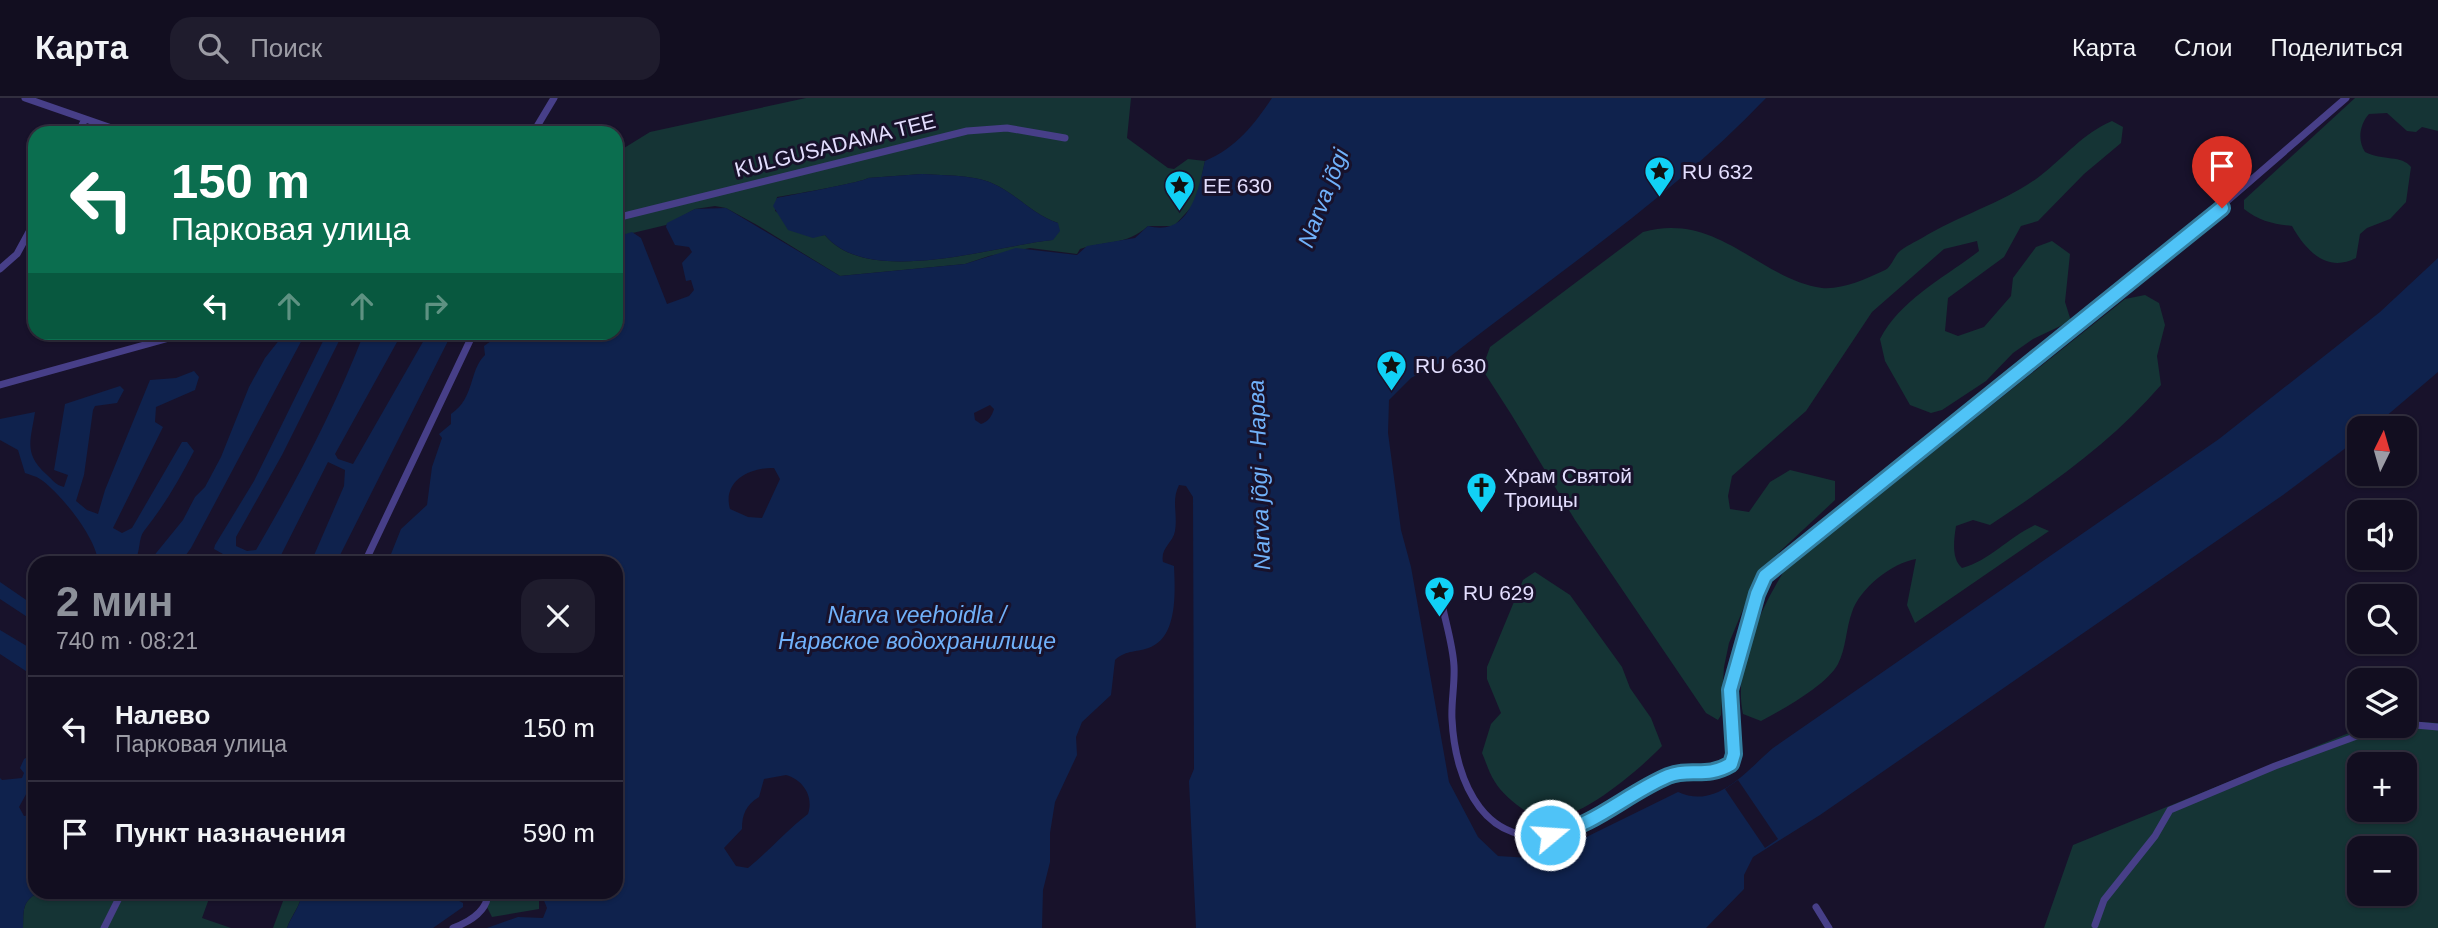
<!DOCTYPE html>
<html lang="ru">
<meta charset="utf-8">
<style>
:root{--surface:#120e20;--page:#1f1c2d;--text:#f1f3f6;--muted:#9c9ca5;--line:#312e3e;--accent:#8c9099}
body{margin:0;font-family:Helvetica,sans-serif;background:var(--page);color:var(--text);height:100vh;display:flex;flex-direction:column;font-size:26px;white-space:nowrap}
*{box-sizing:border-box;margin:0}
p{font-size:23px;color:var(--muted)}
.icon{flex:none;width:38px;height:38px;fill:none;stroke:currentColor;stroke-width:2;stroke-linecap:round;stroke-linejoin:round}
.map{position:relative;flex:1;overflow:hidden}
.side{position:absolute;left:28px;top:458px;width:595px;height:343px;display:flex;flex-direction:column;background:var(--surface);border-radius:21px;box-shadow:0 2px 5px #0004,0 0 0 2px var(--line)}
.side>*{flex:none}
.hud{position:absolute;left:28px;top:28px;width:595px;height:214px;border-radius:21px;box-shadow:0 2px 5px #0004,0 0 0 2px var(--line);background:#0b6e4f;color:#fff;overflow:hidden}
.needle{width:46px;rotate:5deg}
.fabs{position:absolute;left:2347px;top:318px;display:grid;gap:14px}
.fabs a{display:grid;place-items:center;width:70px;height:70px;border-radius:14px;background:var(--surface);box-shadow:0 2px 5px #0004,0 0 0 2px var(--line);font-size:35px}
.pin{position:absolute;display:grid;place-items:center;width:60px;height:60px;color:#fff;margin:-72px -30px;border-radius:50% 50% 50% 0;rotate:-45deg;box-shadow:0 0 7px #0007}
.pin .icon{rotate:45deg}
.me{position:absolute;width:77px;margin:-38px;rotate:72deg;stroke-linejoin:round;filter:drop-shadow(0 0 5px #0008)}
.turn{display:flex;align-items:center;gap:24px;height:147px;padding:0 28px;font-size:32px}
.turn .icon{width:91px;height:91px;stroke-width:2.5}
.turn b{display:block;font-size:49px;line-height:60px}
.lanes{display:flex;align-items:center;height:66px;padding:0 28px;background:#0003;justify-content:center;gap:35px;direction:ltr}
.lanes .off{opacity:.35}
.round{display:grid;place-items:center;flex:none;width:74px;height:74px;border-radius:21px;background:var(--page)}
.summary{display:flex;align-items:center;justify-content:space-between;height:119px;padding:0 28px}
h1{font-size:42px;font-weight:700;line-height:52px;color:var(--accent)}
ul{padding:0;list-style:none}
li{display:flex;align-items:center;gap:21px;height:105px;padding:0 28px;border-top:2px solid var(--line)}
li div{flex:1}
li b{display:block;font-size:26px}
li em{font-style:normal}
header{display:flex;align-items:center;gap:42px;box-sizing:border-box;height:98px;padding:0 35px;background:var(--surface);border-bottom:2px solid var(--line)}
header strong{font-size:33px}
nav{display:flex;gap:38px;margin-inline-start:auto;font-size:24px}
.search{width:490px;height:63px;background:var(--page);display:flex;align-items:center;gap:18px;box-sizing:border-box;padding:0 24px;border-radius:21px;color:var(--muted);font-size:26px}
.map>svg:first-child{display:block}
.green{fill:#153435;fill-rule:evenodd}
.water{fill:#0f224d;fill-rule:evenodd}
.pier{fill:#18122b}
.lines{fill:none;stroke-linecap:round;stroke-linejoin:round}
.street{stroke:#473f88;stroke-width:7}
.route-casing{stroke:#337fa1;stroke-width:18}
.route{stroke:#4fc3f7;stroke-width:12}
.labels{text-anchor:middle;dominant-baseline:central;stroke-width:6;stroke-linejoin:round;paint-order:stroke}
.street-label{font-size:21px;fill:#e3defe;stroke:#18122b}
.poi-label{font-size:21px;fill:#e3defe;stroke:#18122b;text-anchor:start}
.water-label{font-size:23px;font-style:italic;fill:#70b1fa;stroke:#18122b}
</style>
<header>
<strong>Карта</strong>
<div class="search"><svg class="icon" aria-label="search" viewBox="0 0 24 24"><circle cx="10" cy="10" r="6"/><path d="M15 15l6 6"/></svg>Поиск</div>
<nav><a>Карта</a><a>Слои</a><a>Поделиться</a></nav>
</header>
<div class="map">
<svg width="2438" height="830" viewBox="0 0 2438 830">
<rect width="100%" height="100%" fill="#18122b"/>
<path class="green" d="M 806,0 L 1131,0 L 1127,40 L 1168,70 L 1174,71 L 1188,61 L 1205,63 L 1196,104 L 1174,128 L 1148,128 C 1126,148 1106,142 1080,151 L 1077,156 L 1030,150 L 989,158 L 965,166 L 840,178 L 757,127 L 726,110 L 715,108 L 695,111 L 666,127 L 616,139 L 616,55 L 650,34 ZM 922,76 C 946,78 976,76 998,88 C 1019,99 1034,117 1058,125 L 1052,142 C 994,148 867,190 825,137 L 818,138 L 775,113 L 777,99 C 791,97 864,84 868,80 Z
M 2355,0 L 2438,0 L 2438,33 L 2422,29 L 2416,34 L 2407,33 L 2387,15 L 2369,16 C 2360,26 2357,42 2365,54 C 2383,63 2402,57 2411,69 L 2406,104 L 2390,121 L 2367,130 L 2360,136 L 2356,160 C 2327,175 2306,153 2292,128 C 2273,126 2259,123 2244,111 L 2244,102 Z
M 2112,23 L 2123,29 L 2121,45 L 2084,76 L 2038,123 L 2021,128 L 2004,159 L 1948,200 L 1945,233 L 1958,238 L 1984,229 L 2011,198 L 2013,180 L 2036,149 L 2052,143 L 2070,156 L 2065,204 L 2071,223 L 2033,241 L 2013,255 L 1986,283 L 1942,312 L 1931,315 L 1910,307 L 1885,263 L 1880,241 C 1901,201 1944,180 1979,153 L 1977,143 L 1944,151 L 1872,214 L 1806,313 L 1732,378 L 1728,398 L 1730,411 L 1749,414 L 1770,384 L 1790,372 L 1835,383 L 1835,402 L 1759,473 L 1729,545 L 1724,569 L 1721,617 L 1718,622 L 1706,615 L 1575,422 L 1511,316 L 1482,271 L 1490,249 L 1643,134 C 1718,113 1759,181 1822,190 C 1841,192 1866,181 1883,173 C 1892,170 1893,159 1900,153 C 1906,148 1915,144 1922,140 C 1960,117 2006,104 2040,78 C 2066,58 2082,36 2112,23 Z
M 2145,197 L 2159,205 L 2165,227 L 2157,258 L 2161,287 C 2113,343 2052,386 1990,427 L 1973,422 L 1956,428 C 1954,441 1951,461 1962,470 C 1989,463 2009,439 2035,427 L 2049,433 L 1915,525 L 1907,507 L 1916,461 C 1892,465 1860,490 1852,514 C 1846,530 1846,551 1838,566 C 1827,587 1782,612 1761,623 L 1743,616 C 1733,569 1760,512 1784,473 L 2125,201 Z
M 1535,474 L 1570,497 L 1622,569 L 1630,590 L 1651,620 L 1662,648 C 1640,671 1580,723 1546,721 C 1530,720 1503,698 1495,684 C 1489,675 1486,664 1482,655 L 1491,626 L 1501,615 L 1487,581 L 1487,569 L 1523,482 Z
M 2405,623 L 2438,625 L 2438,830 L 2044,830 L 2073,747 L 2366,628 L 2404,628 ZM 2359,667 L 2404,667 L 2404,712 L 2359,712 ZM 2359,751 L 2404,751 L 2404,796 L 2359,796 Z
M 35,779 L 35,794 L 211,795 L 202,820 L 231,830 L 23,830 C 24,816 21,806 34,797 Z
M 286,795 L 302,795 C 301,807 291,818 287,830 L 273,830 Z
M 463,795 L 539,795 L 539,811 L 492,819 L 481,797 Z"/>
<path class="water" d="M 1272,0 L 1766,0 C 1674,97 1552,179 1447,261 L 1411,280 L 1389,302 L 1388,335 L 1401,432 L 1411,469 L 1449,684 L 1478,739 L 1498,758 L 1530,760 L 1566,749 L 1678,694 C 1717,712 1746,673 1773,650 L 2219,341 L 2380,214 L 2438,160 L 2438,274 L 2371,331 L 2359,331 L 2359,340 L 2283,397 L 1820,717 L 1753,759 L 1744,777 L 1744,791 L 1706,830 L 1196,830 L 1189,683 L 1194,671 L 1193,399 L 1186,388 L 1179,387 C 1171,403 1178,416 1175,433 C 1173,445 1160,450 1163,464 L 1174,468 C 1175,493 1178,537 1151,549 C 1137,555 1127,551 1115,562 L 1111,597 L 1082,624 L 1076,639 L 1077,657 L 1055,704 L 1050,735 L 1050,764 L 1043,792 L 1042,830 L 487,830 L 518,819 L 543,820 L 547,810 L 541,795 L 616,794 L 616,466 L 387,466 L 401,431 L 427,407 L 432,369 L 442,340 L 439,336 L 451,326 L 451,316 C 475,300 469,272 485,257 L 484,248 L 491,243 L 488,237 L 616,234 L 616,139 L 632,134 L 641,140 L 667,206 L 689,198 L 694,192 L 691,182 L 686,183 L 682,165 L 692,154 L 689,149 L 675,147 L 666,129 L 667,125 L 695,111 L 726,110 L 840,178 L 965,166 L 1016,150 L 1077,157 L 1087,148 L 1135,140 L 1148,128 C 1189,139 1198,94 1205,63 C 1237,49 1253,28 1272,0 ZM 990,307 L 994,311 C 992,318 988,324 981,326 L 975,322 L 974,315 ZM 774,370 L 780,381 L 762,420 L 748,419 L 730,411 C 722,383 750,369 774,370 ZM 786,677 C 803,682 814,698 808,716 C 786,733 770,752 748,770 L 736,768 L 724,750 L 742,731 C 742,716 746,707 759,699 L 764,681 Z
M 922,76 C 946,78 976,76 998,88 C 1019,99 1034,117 1058,125 L 1060,133 L 1053,142 C 993,148 868,190 825,137 L 813,140 L 788,132 L 773,108 L 777,100 C 790,97 864,84 868,80 Z
M 303,235 L 304,238 L 191,450 L 180,465 L 148,465 L 183,422 L 195,399 L 205,389 L 221,359 L 249,289 L 265,260 L 284,236 Z
M 327,235 L 343,235 L 282,357 L 236,439 L 236,448 L 247,453 L 256,452 C 297,382 335,310 364,235 L 402,235 L 335,356 L 338,361 L 353,366 L 428,235 L 452,235 L 336,465 L 312,465 L 312,462 L 344,388 L 345,372 L 328,364 L 277,465 L 239,465 L 214,451 L 215,447 L 254,383 Z
M 194,273 L 199,279 L 195,292 L 156,309 L 155,324 L 163,329 L 113,430 L 122,435 L 132,430 L 182,344 L 187,344 L 194,353 C 179,382 164,408 144,433 C 138,440 141,454 134,464 L 98,465 C 98,442 60,394 40,381 C 36,378 30,377 25,375 L 18,352 L 0,342 L 0,321 L 35,314 C 31,342 23,355 46,376 C 53,382 55,387 64,389 L 68,377 L 54,372 L 65,306 L 120,288 L 124,292 L 117,305 L 95,308 L 93,312 L 84,377 L 76,403 L 87,412 L 98,416 L 105,392 L 150,282 L 176,280 Z
M 0,484 L 35,508 L 35,524 L 0,501 Z
M 0,532 L 35,553 L 35,579 L 0,556 Z
M 35,655 L 35,680 L 19,709 L 24,718 L 30,717 L 35,712 L 34,797 C 21,806 24,816 23,830 L 0,830 L 0,680 L 2,682 L 22,680 L 24,675 L 20,670 L 24,661 Z
M 302,795 C 335,792 437,788 463,805 L 463,809 L 433,830 L 287,830 C 291,819 301,807 302,795 Z"/>
<path class="pier" d="M 1738,682 L 1778,741 L 1765,750 L 1725,691 Z"/>
<g class="lines">
<path class="street" d="M 25,0 L 126,35
M 78,35 L 85,21
M 533,35 L 554,0
M 616,120 L 967,33 L 1007,30 L 1065,40
M 0,171 L 17,156 L 35,123
M 0,287 L 191,234
M 364,466 L 474,234
M 1442,506 C 1446,526 1453,548 1454,568 C 1455,586 1451,604 1452,621 C 1455,685 1486,755 1562,734 C 1600,724 1631,698 1665,679 C 1686,668 1708,680 1731,666 L 1733,656 L 1730,592 L 1765,478 L 2144,175 L 2346,0
M 2404,626 L 2438,629
M 1816,809 L 1829,830
M 2095,827 L 2104,802 L 2155,738 L 2170,712 L 2275,668 L 2384,628
M 104,830 L 122,794
M 453,830 C 469,824 488,813 488,794"/>
</g>
<g class="lines">
<defs>
<path id="route" d="M 1550,737 C 1596,727 1626,696 1668,678 C 1690,669 1706,681 1731,666 L 1734,656 L 1730,592 L 1757,496 L 1765,478 L 2222,110"/>
</defs>
<use href="#route" class="route-casing"/>
<use href="#route" class="route"/>
</g>
<defs>
<symbol id="sight-pin" viewBox="-11 -11 22 30"><path d="M0 17L-7.5 6A9.5 9.5 0 1 1 7.5 6Z" fill="#11d1f6" stroke="#18122b"/><path d="M0-6L1.8-2.2L6-1.7L2.9 1.2L3.7 5.4L0 3.3L-3.7 5.4L-2.9 1.2L-6-1.7L-1.8-2.2Z" fill="#111"/></symbol>
<symbol id="church-pin" viewBox="-11 -11 22 30"><path d="M0 17L-7.5 6A9.5 9.5 0 1 1 7.5 6Z" fill="#11d1f6" stroke="#18122b"/><path d="M-1.2-6h2.4v3.5h3.3v2.4h-3.3V6h-2.4V-.1h-3.3v-2.4h3.3Z" fill="#111"/></symbol>
</defs>
<g fill-rule="evenodd">
<use href="#sight-pin" x="1642" y="56" width="35" height="47"/>
<use href="#sight-pin" x="1162" y="70" width="35" height="47"/>
<use href="#sight-pin" x="1374" y="250" width="35" height="47"/>
<use href="#church-pin" x="1464" y="372" width="35" height="47"/>
<use href="#sight-pin" x="1422" y="476" width="35" height="47"/>
</g>
<g class="labels">
<g class="street-label">
<text transform="translate(835 47) rotate(-14)">KULGUSADAMA TEE</text>
</g>
<g class="poi-label">
<text x="1682" y="73">RU 632</text>
<text x="1203" y="87">EE 630</text>
<text x="1415" y="267">RU 630</text>
<text x="1504" y="377">Храм Святой<tspan x="1504" dy="24">Троицы</tspan></text>
<text x="1463" y="494">RU 629</text>
</g>
<g class="water-label">
<text transform="translate(1323 100) rotate(-69)">Narva jõgi</text>
<text transform="translate(1259 377) rotate(-92)">Narva jõgi - Нарва</text>
<text x="917" y="517">Narva veehoidla /<tspan x="917" dy="26">Нарвское водохранилище</tspan></text>
</g>
</g>
</svg>
<div class="fabs">
<a><svg class="needle" viewBox="-14 -14 28 28"><path d="M0-13l5 13h-10z" fill="#e53935"/><path d="M0 13l5-13h-10z" fill="#9c9ca5"/></svg></a>
<a><svg class="icon" aria-label="sound" viewBox="0 0 24 24"><path d="M4 9h4l5-4v14l-5-4H4zM17 9q2 3 0 6"/></svg></a>
<a><svg class="icon" aria-label="search" viewBox="0 0 24 24"><circle cx="10" cy="10" r="6"/><path d="M15 15l6 6"/></svg></a>
<a><svg class="icon" aria-label="layers" viewBox="0 0 24 24"><path d="M12 4l9 5-9 5-9-5zM3 14l9 5 9-5"/></svg></a>
<a>+</a>
<a>−</a>
</div>
<div class="pin" style="left:2222px;top:110px;background:#d93025"><svg class="icon" aria-label="arrive" viewBox="0 0 24 24"><path d="M6 21V4h12l-3 4 3 4H6"/></svg></div>
<svg class="me" style="left:1550px;top:737px" viewBox="-20 -20 40 40"><circle r="17" fill="#4fc3f7" stroke="#fff" stroke-width="3"/><path d="M0-11L8 9 0 5-8 9z" fill="#fff"/></svg>
<div class="hud">
<div class="turn"><svg class="icon" aria-label="left" viewBox="0 0 24 24"><path d="M17 20v-9H6M10 6l-5 5 5 5"/></svg><div><b>150 m</b>Парковая улица</div></div>
<div class="lanes"><svg class="icon" aria-label="left" viewBox="0 0 24 24"><path d="M17 20v-9H6M10 6l-5 5 5 5"/></svg><svg class="icon off" aria-label="ahead" viewBox="0 0 24 24"><path d="M12 20V5M6 11l6-6 6 6"/></svg><svg class="icon off" aria-label="ahead" viewBox="0 0 24 24"><path d="M12 20V5M6 11l6-6 6 6"/></svg><svg class="icon off" aria-label="right" viewBox="0 0 24 24"><path d="M7 20v-9h11M14 6l5 5-5 5"/></svg></div>
</div>
<section class="side">
<div class="summary"><div><h1>2 мин</h1><p>740 m · 08:21</p></div><a class="round"><svg class="icon" aria-label="close" viewBox="0 0 24 24"><path d="M6 6l12 12M18 6L6 18"/></svg></a></div>
<ul>
<li><svg class="icon" aria-label="left" viewBox="0 0 24 24"><path d="M17 20v-9H6M10 6l-5 5 5 5"/></svg><div><b>Налево</b><p>Парковая улица</p></div><em>150 m</em></li>
<li><svg class="icon" aria-label="arrive" viewBox="0 0 24 24"><path d="M6 21V4h12l-3 4 3 4H6"/></svg><div><b>Пункт назначения</b></div><em>590 m</em></li>
</ul>
</section>
</div>
